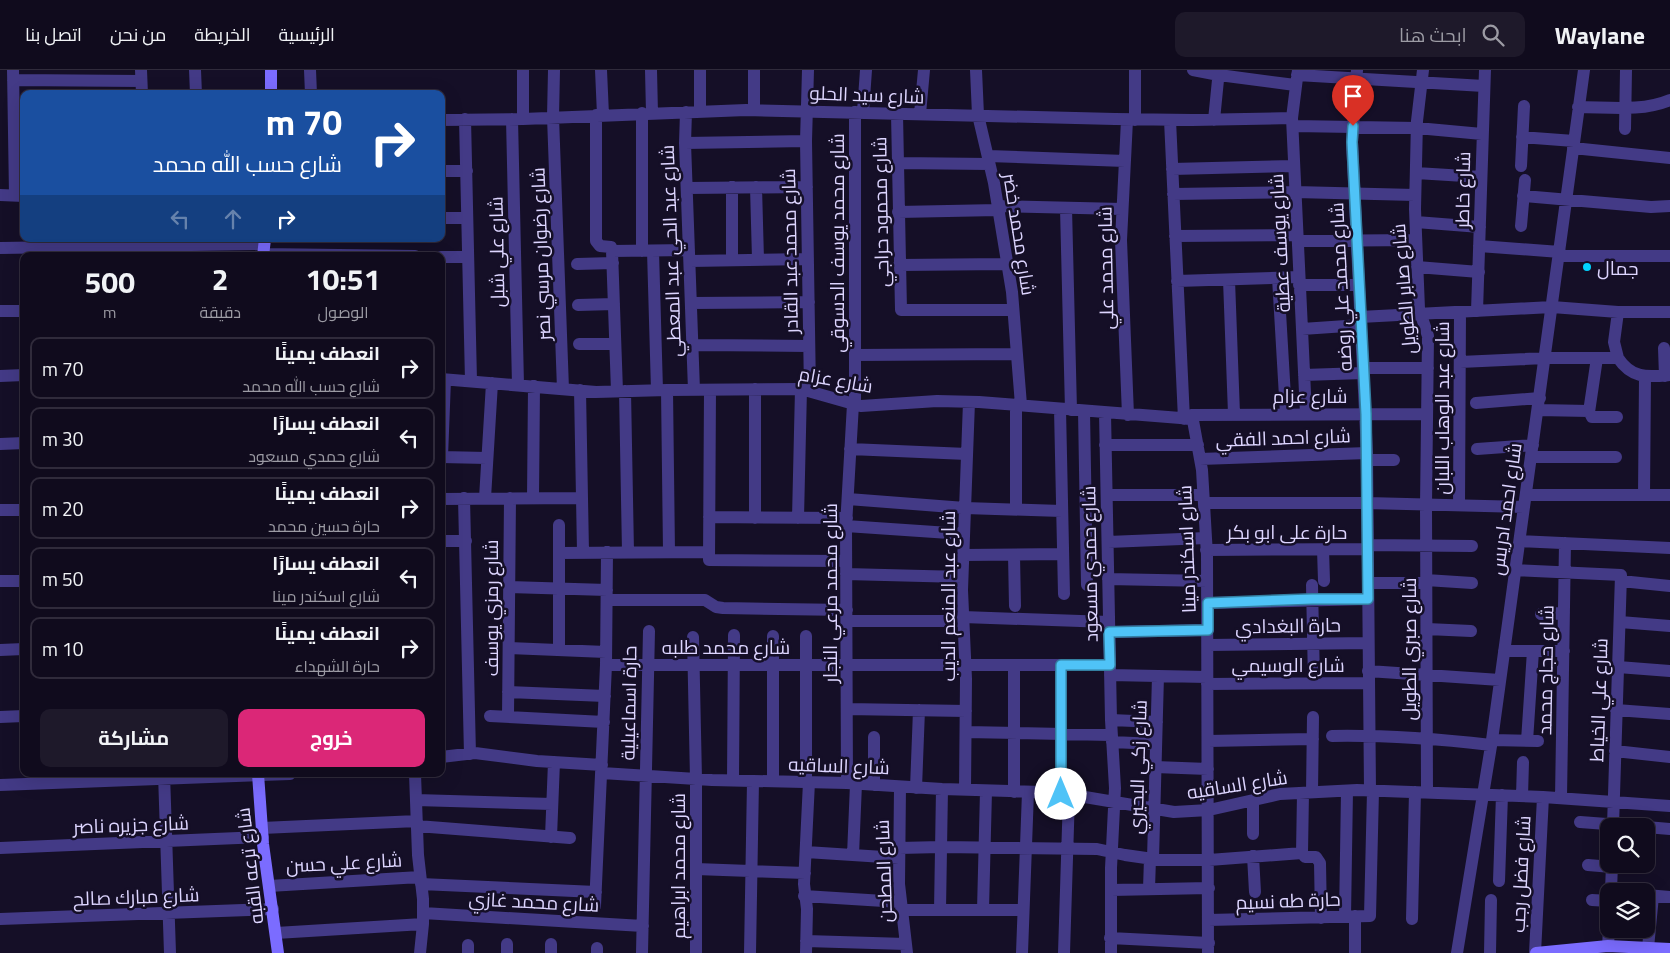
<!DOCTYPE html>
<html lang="ar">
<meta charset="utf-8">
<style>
:root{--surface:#100b1d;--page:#1e192a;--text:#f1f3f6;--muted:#9c9ba4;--line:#302b3b;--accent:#db2777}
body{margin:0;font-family:"Titillium Web",Cairo,sans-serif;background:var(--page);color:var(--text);direction:rtl;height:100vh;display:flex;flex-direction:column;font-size:19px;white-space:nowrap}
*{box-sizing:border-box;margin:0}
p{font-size:16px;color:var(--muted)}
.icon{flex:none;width:28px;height:28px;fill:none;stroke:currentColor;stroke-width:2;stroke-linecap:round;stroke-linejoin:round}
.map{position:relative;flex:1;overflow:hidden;direction:ltr}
.side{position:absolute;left:20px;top:182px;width:425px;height:525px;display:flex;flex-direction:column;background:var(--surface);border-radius:10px;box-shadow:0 5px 20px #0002,0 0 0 1px var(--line);direction:rtl}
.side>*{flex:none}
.guide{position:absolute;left:20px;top:20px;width:425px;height:152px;border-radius:10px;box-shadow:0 5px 20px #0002,0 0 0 1px var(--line);direction:rtl;background:#1a4fa0;color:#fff;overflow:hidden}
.controls{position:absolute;left:1600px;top:748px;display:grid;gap:10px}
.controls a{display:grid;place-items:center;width:55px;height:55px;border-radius:10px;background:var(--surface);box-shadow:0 5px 20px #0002,0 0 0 1px var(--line);font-size:25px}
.pin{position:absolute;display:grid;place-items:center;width:42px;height:42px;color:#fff;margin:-51px -21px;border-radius:50% 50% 50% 0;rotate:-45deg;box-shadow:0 0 5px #0007}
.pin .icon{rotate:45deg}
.me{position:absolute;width:55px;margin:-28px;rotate:0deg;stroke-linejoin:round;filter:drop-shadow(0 0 4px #0008)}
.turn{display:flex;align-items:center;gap:18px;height:105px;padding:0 20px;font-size:22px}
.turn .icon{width:65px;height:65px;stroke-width:2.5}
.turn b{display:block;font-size:35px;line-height:42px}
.lanes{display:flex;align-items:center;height:48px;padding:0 20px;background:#0003;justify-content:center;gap:25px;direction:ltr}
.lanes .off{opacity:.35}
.eta{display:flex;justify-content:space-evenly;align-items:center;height:85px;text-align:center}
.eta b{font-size:30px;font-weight:700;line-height:35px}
.cta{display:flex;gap:10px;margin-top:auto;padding:10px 20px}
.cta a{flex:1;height:58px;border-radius:10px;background:var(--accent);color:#fff;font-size:20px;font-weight:700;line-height:58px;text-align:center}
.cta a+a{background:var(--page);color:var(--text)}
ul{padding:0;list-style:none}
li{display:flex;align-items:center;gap:15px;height:62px;margin:0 10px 8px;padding:0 10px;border:2px solid var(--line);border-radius:10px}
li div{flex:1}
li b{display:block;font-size:19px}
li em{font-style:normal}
header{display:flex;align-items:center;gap:30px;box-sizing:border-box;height:70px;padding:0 25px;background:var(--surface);border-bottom:1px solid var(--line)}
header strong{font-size:24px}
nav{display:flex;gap:28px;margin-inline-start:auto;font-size:18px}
.search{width:350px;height:45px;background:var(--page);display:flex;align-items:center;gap:12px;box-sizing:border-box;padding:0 18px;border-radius:10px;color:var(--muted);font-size:19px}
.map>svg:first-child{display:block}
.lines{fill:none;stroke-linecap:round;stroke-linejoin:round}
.street{stroke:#433a86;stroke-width:12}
.secondary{stroke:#7b6cff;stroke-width:12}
.route-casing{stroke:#337fa1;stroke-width:12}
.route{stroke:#4fc3f7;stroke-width:9}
.poi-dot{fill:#01d3ff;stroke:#150f27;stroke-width:2}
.labels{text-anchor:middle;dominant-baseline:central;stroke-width:5;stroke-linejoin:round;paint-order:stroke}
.street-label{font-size:19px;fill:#ddd5ff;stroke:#150f27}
.poi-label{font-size:19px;fill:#ddd5ff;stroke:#150f27;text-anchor:start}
</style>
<header>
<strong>Waylane</strong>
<div class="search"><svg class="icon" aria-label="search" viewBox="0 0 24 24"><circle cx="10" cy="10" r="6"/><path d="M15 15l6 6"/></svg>ابحث هنا</div>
<nav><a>الرئيسية</a><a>الخريطة</a><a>من نحن</a><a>اتصل بنا</a></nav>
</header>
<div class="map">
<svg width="1670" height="883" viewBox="0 0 1670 883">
<rect width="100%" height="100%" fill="#150f27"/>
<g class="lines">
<path class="street" d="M 13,0 L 15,125
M 141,0 L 142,24
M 195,0 L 196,24
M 310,0 L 311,24
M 523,0 L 523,49
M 554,0 L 553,47 L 563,319
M 601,0 L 603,45
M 651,0 L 652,43
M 700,0 L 700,41
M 808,0 L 806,71 L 810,321
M 976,0 L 978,45 L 994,113 L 1012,222 L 1021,335
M 1193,0 L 1219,5 L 1295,15
M 1298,0 L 1292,48 L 1306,344
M 1357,0 L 1352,72 L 1367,383 L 1370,721
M 1423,0 L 1417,51 L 1415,139 L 1419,239 L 1428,266 L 1426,435 L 1427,723
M 1297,5 L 1484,16
M 13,10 L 141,11
M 1578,37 C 1608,37 1642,42 1670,30
M 754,40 L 754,0
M 686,42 L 685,73 L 694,320
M 863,42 L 866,0
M 897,44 L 901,240 L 1013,240
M 920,44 L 924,0
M 596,45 L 596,171 L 600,176 L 611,177 L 612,181
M 465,49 L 471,311
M 512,49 L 518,315
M 441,50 L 523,49 L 746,40 L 1115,49 L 1192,50 L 1292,48
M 1127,50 L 1121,170 L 1128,345
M 1135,50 L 1135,0
M 1170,50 L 1184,349
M 1214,50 L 1219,0
M 1293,56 L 1417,58 L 1482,64
M 1625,59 L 1626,0
M 1522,67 L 1574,71
M 685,73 L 806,71
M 1573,78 L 1670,88
M 988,86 L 1125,91
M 898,93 L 989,94
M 1521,96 L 1524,36
M 1172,99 L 1294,96
M 441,101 L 467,101
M 1416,103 L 1481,107
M 756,117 L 758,189
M 687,118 L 807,117
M 1173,124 L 1295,122 L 1415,125
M 0,125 L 24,126
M 1523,126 L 1651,137 L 1670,136
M 998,136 L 1122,139
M 1066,138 L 1071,340
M 898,142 L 998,140
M 441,148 L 467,148
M 1416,152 L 1480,157
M 1521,156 L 1525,110
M 1175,166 L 1297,165
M 1298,171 L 1416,170
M 1479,176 L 1560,182
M 0,178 L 264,174
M 612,181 L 617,321
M 612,181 L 689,180
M 642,181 L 642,43
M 653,181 L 657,320
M 263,184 L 415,186
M 1559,186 L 1670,186
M 441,187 L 468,187
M 732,190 L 732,117
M 690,191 L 808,189
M 577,194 L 613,193
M 899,195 L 1007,194
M 1417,197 L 1479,202
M 1278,208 L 1286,344
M 1229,210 L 1234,344
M 1177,211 L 1299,207
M 1299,215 L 1359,215
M 691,233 L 809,232
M 578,235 L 614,234
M 0,241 L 24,241
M 1477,241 L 1485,0
M 1618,242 L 1614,272 L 1618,288
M 1360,247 L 1552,237 L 1618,242 L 1670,242
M 1302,259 L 1361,255
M 579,274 L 615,274
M 692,275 L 809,276
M 1664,278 L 1665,306
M 855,285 L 1017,284
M 1460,292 L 1545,288 L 1618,288 C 1632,309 1647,307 1670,305
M 1363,298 L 1428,298
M 1304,305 L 1363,303
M 0,306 L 24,305
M 441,309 L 596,322 L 667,320 L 801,319 L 861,336 L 937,331 L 979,332 L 1193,349
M 580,320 L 583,482
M 667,320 L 669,482
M 710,320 L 709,490 L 846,491
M 625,321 L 628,482
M 1476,333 L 1540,328
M 855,334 L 855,42
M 1016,335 L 1016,439
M 1060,339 L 1064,524
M 1538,340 L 1589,341 L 1592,347 L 1617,347
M 1084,341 L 1087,515
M 1589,342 L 1597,288
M 1105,343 L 1111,650 L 1115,718 L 1111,798 L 1111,883
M 0,374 L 24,373
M 1105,375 L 1198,375
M 850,379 L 967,384
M 1477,379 L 1533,375
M 441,387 L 487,388
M 442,387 L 445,310
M 1531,387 L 1616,387
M 1200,389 L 1367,383
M 1367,390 L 1394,390
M 1107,425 L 1203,425
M 1526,425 L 1670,425
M 1644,425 L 1645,307
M 464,428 L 470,684
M 485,428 L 492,313
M 533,428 L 534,316
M 441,429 L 582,428
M 848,429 L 965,438 L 1062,441
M 1204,433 L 1367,433 L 1524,437
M 1459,435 L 1460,242
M 0,440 L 24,440
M 709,447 L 847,448
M 755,448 L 755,319
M 798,448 L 801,319
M 846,456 L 964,464
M 441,471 L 466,471
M 1520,471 L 1670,478
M 1108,472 L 1206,468
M 1368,475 L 1472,476
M 1323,479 L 1324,511
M 1206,480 L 1368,479
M 559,483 L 709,482
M 963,485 L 1063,484
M 1014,485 L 1015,536
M 1515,500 L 1621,505 L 1613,756
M 846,504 L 962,507
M 1108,509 L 1207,511
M 1426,510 L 1472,513
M 0,511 L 24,511
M 1621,511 L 1670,516
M 1368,513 L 1426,513
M 1312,515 L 1314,612
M 509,517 L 607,520
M 607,530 L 705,530 L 716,537 L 723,538 L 847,540
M 1208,533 L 1368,529
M 1541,544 L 1564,543
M 963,547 L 1109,552
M 847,551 L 964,551
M 1620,552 L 1670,556
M 1427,559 L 1471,561
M 1109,562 L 1208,560
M 693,567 L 696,709 L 696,883
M 1208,575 L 1368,573
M 509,578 L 606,582
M 0,580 L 24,579
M 559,580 L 559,455
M 1504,581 L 1564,581
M 606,595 L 1110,595
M 1014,595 L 1014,722
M 1061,595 L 1061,724
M 1618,597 L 1670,601
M 1368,601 L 1500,610
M 1110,605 L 1207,607
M 1207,614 L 1368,613
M 508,622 L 605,626
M 847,639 L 966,641
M 1616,640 L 1670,644
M 490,646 L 604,652
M 0,647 L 24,646
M 508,647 L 510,428
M 1111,650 L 1157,652
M 966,662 L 1111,665
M 1332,666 C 1385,665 1438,669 1491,675
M 874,667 L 874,715
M 1492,670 L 1538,671
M 1208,671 L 1313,669
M 1527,671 L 1533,581
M 1112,672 L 1156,674
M 1615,681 L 1670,687
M 441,687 L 475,683 L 537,691 L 602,695
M 1155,697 L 1208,699
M 602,703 L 712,710 L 847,713 L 942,719 L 1042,722 L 1073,725 L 1174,742 L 1209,740 L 1280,724 L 1357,720 L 1543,727 L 1670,736
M 164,704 L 170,883
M 415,704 L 418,785 L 423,829 L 423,854 L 420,883
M 733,710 L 734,565
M 773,711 L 773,566
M 806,712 L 806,566
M 847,713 L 846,456 L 853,334
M 0,715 L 290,704
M 900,717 L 899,814 L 907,883
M 916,718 L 919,640
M 965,720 L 966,609 L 962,520 L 969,332
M 1312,722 L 1313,647
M 1522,726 L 1523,692
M 1561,728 L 1565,473
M 416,730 L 552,734
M 1253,730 L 1253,764
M 1580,752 L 1633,756
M 417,756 L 570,768
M 1646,757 L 1670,759
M 262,758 L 417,751
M 551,767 L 554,692
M 0,778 L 263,767
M 899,778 L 941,777 L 1097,779 L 1125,785 L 1160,790 L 1209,790 L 1302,783
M 806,782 L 899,788
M 1302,783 L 1305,787 L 1316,787 L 1320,793 L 1321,848
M 1302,783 L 1303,723
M 853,785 L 856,714
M 1253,786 L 1255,822
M 1153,789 L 1158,606
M 1588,795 L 1612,797
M 696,799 L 805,803
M 1499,811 L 1502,725
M 421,814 L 596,822
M 269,816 L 420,807
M 1149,819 L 1150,788
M 1111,820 L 1209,818
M 1611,821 L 1612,794
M 1646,825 L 1670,827
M 804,826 L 900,832
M 1592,830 L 1609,831
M 595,836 L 606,595 L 607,482
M 901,840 L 1023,840
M 940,840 L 942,719
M 983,840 L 986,721
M 423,843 L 643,856
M 1355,846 L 1355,883
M 1345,847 L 1347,721
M 0,849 L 273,839
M 1412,849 L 1415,722
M 1208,850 L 1370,846 L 1373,721
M 276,863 L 423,854
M 1110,868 L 1209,873
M 806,871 L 906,874
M 1608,876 L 1609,859
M 1648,878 L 1653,826
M 468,883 L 468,875
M 507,883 L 507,874
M 551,883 L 551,874
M 597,883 L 597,878
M 642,883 L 649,561
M 750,883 L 753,711
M 806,883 L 807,839 L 804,814 L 809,712
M 1022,883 L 1028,722
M 1064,883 L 1069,725
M 1208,883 L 1207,485 L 1202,400 L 1192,345 L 1427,344
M 1457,883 L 1492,670 L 1584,0
M 1490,883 L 1491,830
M 1535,883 L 1543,727"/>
<path class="secondary" d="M 271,0 L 271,24
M 263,186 L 265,169
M 258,704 L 263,774 L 278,883
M 1536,883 L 1608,876 L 1670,879"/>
</g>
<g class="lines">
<defs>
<path id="route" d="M 1061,724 L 1061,595 L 1110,595 L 1109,562 L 1208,560 L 1208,533 L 1312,529 L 1368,529 L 1366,344 L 1352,72 L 1353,56"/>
</defs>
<use href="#route" class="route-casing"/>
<use href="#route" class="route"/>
</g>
<circle class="poi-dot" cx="1587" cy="197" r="5"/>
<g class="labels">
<g class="street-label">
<text transform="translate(867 24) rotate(2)">شارع سيد الحلو</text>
<text transform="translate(1462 120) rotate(-89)">شارع خاطر</text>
<text transform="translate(880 142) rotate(-91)">شارع محمود حراجي</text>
<text transform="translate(1020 164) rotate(81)">شارع محمد خضر</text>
<text transform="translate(836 173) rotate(-90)">شارع محمد يوسف الدسوقي</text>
<text transform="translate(1279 173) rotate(-93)">شارع يوسف عطية</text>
<text transform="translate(670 181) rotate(-92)">شارع عبد الحي عبد المعطي</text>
<text transform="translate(789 181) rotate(-91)">شارع محمد عبد القادر</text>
<text transform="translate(496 182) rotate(-91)">شارع علي شبل</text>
<text transform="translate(540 184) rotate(-92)">شارع رضوان مرسي نصر</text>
<text transform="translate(1105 198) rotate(-91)">شارع محمد علي</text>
<text transform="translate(1340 217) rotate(-93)">شارع محمد علي روضه</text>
<text transform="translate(1403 219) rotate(-95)">شارع صابر الطويل</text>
<text transform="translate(836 309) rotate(10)">شارع عزام</text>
<text x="1310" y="325">شارع عزام</text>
<text transform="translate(1441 338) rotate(-90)">شارع عبد الوهاب اللبان</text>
<text transform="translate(1283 367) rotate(-2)">شارع احمد الفقي</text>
<text transform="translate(1505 439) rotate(-82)">شارع احمد ادريس</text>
<text x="1287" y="461">حارة على ابو بكر</text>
<text transform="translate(1186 479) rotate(-92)">شارع اسكندر مينا</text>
<text transform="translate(1089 494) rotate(-91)">شارع حمدي مسعود</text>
<text transform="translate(829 523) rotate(-90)">شارع محمد مرعي النجار</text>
<text transform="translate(947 526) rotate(-90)">شارع عبد المنعم الديب</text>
<text transform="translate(490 538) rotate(-90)">شارع رمزي يوسف</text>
<text transform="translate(1288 555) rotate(-1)">حارة البغدادي</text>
<text x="726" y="576">شارع محمد طلبه</text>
<text transform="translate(1408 579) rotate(-90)">شارع صبري الطويل</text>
<text x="1288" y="594">شارع الوسيمي</text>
<text transform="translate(1545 600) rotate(-89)">شارع حجاج محمد</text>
<text transform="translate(1598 630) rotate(-88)">شارع علي الخياط</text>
<text transform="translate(628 633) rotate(-89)">حارة اسماعيلية</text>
<text transform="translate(839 695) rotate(2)">شارع الساقيه</text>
<text transform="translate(1137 697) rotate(-88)">شارع زكي البحيري</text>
<text transform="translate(1237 714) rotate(-9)">شارع الساقيه</text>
<text transform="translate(131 754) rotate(-2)">شارع جزيره ناصر</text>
<text transform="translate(344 792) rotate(-3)">شارع علي حسن</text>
<text transform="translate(249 796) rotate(-97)">شارع ترعه القبه</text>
<text transform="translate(677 796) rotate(-90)">شارع محمد ابراهيم</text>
<text transform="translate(883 801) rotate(-92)">شارع المطحن</text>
<text transform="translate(1520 804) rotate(-87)">شارع فضل رجب</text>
<text transform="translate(136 826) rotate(-2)">شارع مبارك صالح</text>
<text transform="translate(1288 830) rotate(-2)">حارة طه نسيم</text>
<text transform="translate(534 831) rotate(3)">شارع محمد غازي</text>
</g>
<g class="poi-label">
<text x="1597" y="197">جمال</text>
</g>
</g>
</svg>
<div class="controls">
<a><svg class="icon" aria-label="search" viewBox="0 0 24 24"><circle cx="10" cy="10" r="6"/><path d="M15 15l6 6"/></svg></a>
<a><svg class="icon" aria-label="layers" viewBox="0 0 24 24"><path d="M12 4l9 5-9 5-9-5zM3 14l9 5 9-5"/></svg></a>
</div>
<div class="pin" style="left:1353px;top:56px;background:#d93025"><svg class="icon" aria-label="arrive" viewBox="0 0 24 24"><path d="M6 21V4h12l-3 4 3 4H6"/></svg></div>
<svg class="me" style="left:1061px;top:724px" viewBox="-20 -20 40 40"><circle r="19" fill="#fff"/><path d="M0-13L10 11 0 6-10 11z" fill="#4fc3f7"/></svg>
<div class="guide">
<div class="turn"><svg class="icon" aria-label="right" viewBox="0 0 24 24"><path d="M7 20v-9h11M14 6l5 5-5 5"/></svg><div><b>70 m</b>شارع حسب الله محمد</div></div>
<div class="lanes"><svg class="icon off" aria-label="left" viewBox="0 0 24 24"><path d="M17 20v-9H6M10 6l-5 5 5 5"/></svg><svg class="icon off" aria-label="ahead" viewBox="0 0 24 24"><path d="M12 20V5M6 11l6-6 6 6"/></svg><svg class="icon" aria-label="right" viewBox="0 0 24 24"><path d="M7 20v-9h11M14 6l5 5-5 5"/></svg></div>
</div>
<section class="side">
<div class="eta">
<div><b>10:51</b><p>الوصول</p></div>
<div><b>2</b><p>دقيقة</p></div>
<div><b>500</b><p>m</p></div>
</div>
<ul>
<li><svg class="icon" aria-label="right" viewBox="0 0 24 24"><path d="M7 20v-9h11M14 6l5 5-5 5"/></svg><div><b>انعطف يمينًا</b><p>شارع حسب الله محمد</p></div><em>70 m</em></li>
<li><svg class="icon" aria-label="left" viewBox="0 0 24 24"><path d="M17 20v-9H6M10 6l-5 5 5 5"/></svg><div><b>انعطف يسارًا</b><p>شارع حمدي مسعود</p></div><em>30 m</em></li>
<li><svg class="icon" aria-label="right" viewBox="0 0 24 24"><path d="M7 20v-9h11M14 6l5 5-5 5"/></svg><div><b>انعطف يمينًا</b><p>حارة حسين محمد</p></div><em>20 m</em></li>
<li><svg class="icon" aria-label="left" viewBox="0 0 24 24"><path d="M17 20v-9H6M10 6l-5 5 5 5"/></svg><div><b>انعطف يسارًا</b><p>شارع اسكندر مينا</p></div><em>50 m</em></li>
<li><svg class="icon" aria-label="right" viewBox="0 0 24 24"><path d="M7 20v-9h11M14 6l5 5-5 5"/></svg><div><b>انعطف يمينًا</b><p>حارة الشهداء</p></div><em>10 m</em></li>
</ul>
<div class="cta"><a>خروج</a><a>مشاركة</a></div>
</section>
</div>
